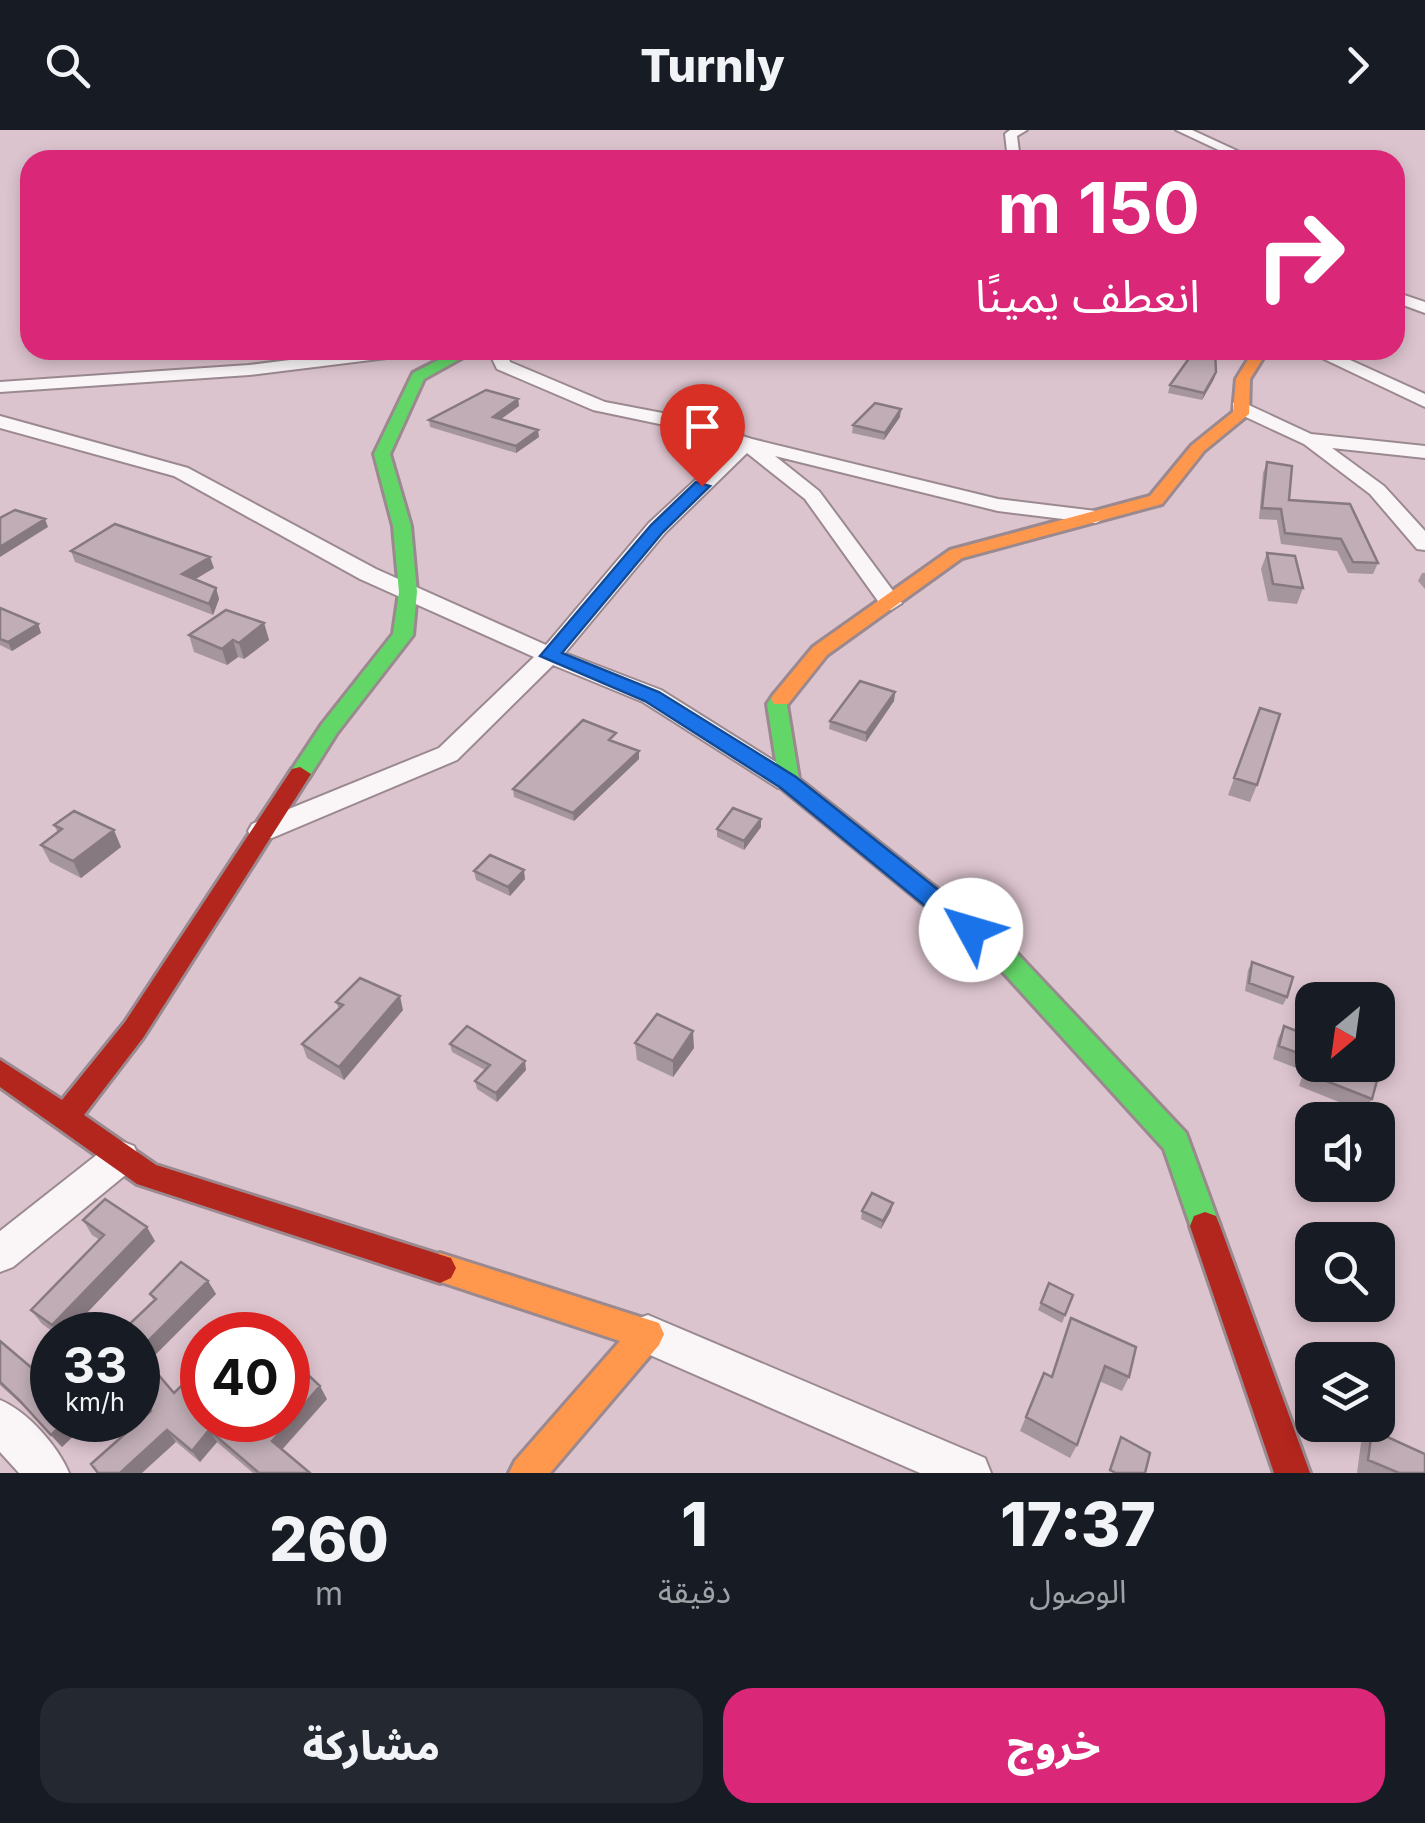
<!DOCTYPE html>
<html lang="ar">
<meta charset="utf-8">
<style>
:root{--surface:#171b24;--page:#242831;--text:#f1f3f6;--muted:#9ea1a6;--accent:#db2777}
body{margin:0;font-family:Inter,"Noto Sans Arabic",sans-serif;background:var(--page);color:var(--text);direction:rtl;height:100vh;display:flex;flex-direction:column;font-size:38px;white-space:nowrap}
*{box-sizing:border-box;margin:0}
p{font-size:32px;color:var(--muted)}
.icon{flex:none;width:55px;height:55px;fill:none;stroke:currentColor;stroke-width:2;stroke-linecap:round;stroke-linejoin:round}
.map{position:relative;height:1343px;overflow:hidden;direction:ltr}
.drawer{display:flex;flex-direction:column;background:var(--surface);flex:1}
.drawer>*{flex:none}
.hud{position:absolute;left:20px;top:20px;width:1385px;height:210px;border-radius:30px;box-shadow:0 5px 15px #0003;direction:rtl;background:#db2777;color:#fff;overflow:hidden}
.needle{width:65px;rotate:209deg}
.fabs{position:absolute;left:1295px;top:852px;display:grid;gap:20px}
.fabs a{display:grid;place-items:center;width:100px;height:100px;border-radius:20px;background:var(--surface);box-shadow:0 5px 15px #0003;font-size:50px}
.speed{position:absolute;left:30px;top:1182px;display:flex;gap:20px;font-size:50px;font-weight:700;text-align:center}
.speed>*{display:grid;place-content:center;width:130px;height:130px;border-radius:50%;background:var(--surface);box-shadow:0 5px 15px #0003;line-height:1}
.speed small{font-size:25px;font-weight:400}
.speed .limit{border:15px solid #d22;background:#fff;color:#111}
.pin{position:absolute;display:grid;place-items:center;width:85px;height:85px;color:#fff;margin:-102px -42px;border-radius:50% 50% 50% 0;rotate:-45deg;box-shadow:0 0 10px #0007}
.pin .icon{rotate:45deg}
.me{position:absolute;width:110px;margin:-55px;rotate:309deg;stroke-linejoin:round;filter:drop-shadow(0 0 8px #0008)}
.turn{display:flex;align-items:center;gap:35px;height:210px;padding:0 40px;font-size:45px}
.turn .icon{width:130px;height:130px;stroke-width:2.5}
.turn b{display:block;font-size:70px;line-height:85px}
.eta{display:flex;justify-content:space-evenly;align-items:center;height:170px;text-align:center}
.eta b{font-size:60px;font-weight:800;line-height:70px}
.primary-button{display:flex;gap:20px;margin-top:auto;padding:20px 40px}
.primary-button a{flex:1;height:115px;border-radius:30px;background:var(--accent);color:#fff;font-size:40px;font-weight:800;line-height:115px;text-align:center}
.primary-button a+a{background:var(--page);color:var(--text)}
header{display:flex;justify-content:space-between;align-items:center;height:130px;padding:0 40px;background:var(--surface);font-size:45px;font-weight:800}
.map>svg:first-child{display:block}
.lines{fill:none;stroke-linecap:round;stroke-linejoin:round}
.street-casing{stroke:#9b8990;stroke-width:4}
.fast-casing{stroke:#9b8990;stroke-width:6}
.slow-casing{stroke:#9b8990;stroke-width:6}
.jam-casing{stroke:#9b8990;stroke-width:6}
.street{fill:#faf6f8;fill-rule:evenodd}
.fast{fill:#63d668;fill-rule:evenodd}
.slow{fill:#ff974d;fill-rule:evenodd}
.jam{fill:#b3261e;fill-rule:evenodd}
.wall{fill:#a5959c}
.shaded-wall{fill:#86797f}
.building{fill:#c0adb5;stroke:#86797f;stroke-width:2.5}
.route{fill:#1a73e8;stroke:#114b97;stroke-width:2.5}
</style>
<header><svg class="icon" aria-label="forward" viewBox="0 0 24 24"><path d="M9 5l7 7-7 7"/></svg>Turnly<svg class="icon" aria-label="search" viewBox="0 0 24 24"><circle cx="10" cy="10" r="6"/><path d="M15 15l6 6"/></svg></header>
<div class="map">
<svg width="1425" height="1343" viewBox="0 0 1425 1343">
<rect width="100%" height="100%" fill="#dcc4ce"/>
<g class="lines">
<defs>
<path id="street" d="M 1010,0 L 1027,0 L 1017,6 L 1020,30 L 1008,30 L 1005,4 Z
M 1176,0 L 1192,0 L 1257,30 L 1240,30 Z
M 1395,162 L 1425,172 L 1425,183 L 1395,172 Z
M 369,220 L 420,220 L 411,225 L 249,245 L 0,262 L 0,252 L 249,235 Z
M 488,220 L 506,220 L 510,232 L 605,272 L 678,286 L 752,309 L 998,369 L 1096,381 L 1107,387 L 1096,393 L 998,381 L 775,326 L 819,361 L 902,473 L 891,480 L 883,478 L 805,369 L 747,323 L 665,403 L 565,523 L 661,560 L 798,646 L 802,652 L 798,658 L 778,658 L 643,572 L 553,535 L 457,630 L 272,708 L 252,708 L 248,701 L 252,694 L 439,618 L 534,527 L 360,449 L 174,346 L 0,298 L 0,286 L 188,338 L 376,439 L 546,515 L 649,393 L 733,315 L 674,297 L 593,280 L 497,239 Z
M 1305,220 L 1328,220 L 1425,264 L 1425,277 Z
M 1240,271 L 1311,304 L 1425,316 L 1425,328 L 1332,318 L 1384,356 L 1425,401 L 1425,420 L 1417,419 L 1370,364 L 1304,314 L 1233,281 L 1233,273 Z
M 121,1011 L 134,1016 L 139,1027 L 134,1038 L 13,1137 L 0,1142 L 0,1101 L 108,1016 Z
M 648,1185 L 985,1328 L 991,1343 L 920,1343 L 634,1218 L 628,1204 L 634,1190 Z
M 0,1270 C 27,1281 58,1316 69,1343 L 19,1343 L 0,1322 Z"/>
<path id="fast" d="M 458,220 L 476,220 L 424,249 L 390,324 L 411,396 L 417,462 L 413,505 L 337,603 L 308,649 L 292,649 L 289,644 L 322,594 L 393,504 L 399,462 L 393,396 L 374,324 L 413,243 Z
M 781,563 L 791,569 L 787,575 L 799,649 L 1011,817 L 1186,1003 L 1220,1096 L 1216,1106 L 1205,1110 L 1194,1106 L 1164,1019 L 993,831 L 780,657 L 767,574 L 774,564 Z"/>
<path id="slow" d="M 1254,220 L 1268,220 L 1250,249 L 1249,284 L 1204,321 L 1162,374 L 962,428 L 827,525 L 788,574 L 774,574 L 771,569 L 774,564 L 813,517 L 950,420 L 1150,366 L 1192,315 L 1233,282 L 1236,249 Z
M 440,1123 L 659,1193 L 664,1204 L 659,1215 L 550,1343 L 509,1343 L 515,1331 L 620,1211 L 429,1148 L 424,1138 L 429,1128 Z"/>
<path id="jam" d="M 300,637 L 311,644 L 143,908 L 84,985 L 156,1035 L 451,1128 L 456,1138 L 451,1148 L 440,1153 L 137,1054 L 0,957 L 0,930 L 62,970 L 125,892 L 292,639 Z
M 1205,1082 L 1216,1086 L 1220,1096 L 1310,1343 L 1274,1343 L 1190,1096 L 1194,1086 Z"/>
</defs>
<use href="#street" class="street-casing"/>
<use href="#fast" class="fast-casing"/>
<use href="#slow" class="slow-casing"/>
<use href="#jam" class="jam-casing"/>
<use href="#street" class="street"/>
<use href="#fast" class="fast"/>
<use href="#slow" class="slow"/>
<use href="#jam" class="jam"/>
</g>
<path class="wall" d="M 1216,242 L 1214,249 L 1202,270 L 1168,263 L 1170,255 Z
M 518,269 L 519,276 L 501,289 L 539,307 L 516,323 L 430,297 L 429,290 Z
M 900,287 L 884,310 L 852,303 L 853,295 Z
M 1267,332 L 1289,370 L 1378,433 L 1373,444 L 1348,443 L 1337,421 L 1281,414 L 1277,390 L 1259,389 L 1263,343 Z
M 71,421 L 214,438 L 195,449 L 216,458 L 219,469 L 213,485 L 75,432 Z
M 1267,423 L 1303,458 L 1297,474 L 1268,471 L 1261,439 Z
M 1422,443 L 1425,443 L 1425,459 L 1418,451 Z
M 0,478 L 38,494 L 41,503 L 12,521 L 0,515 Z
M 264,493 L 269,510 L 244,529 L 238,527 L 227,535 L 194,522 L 189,505 Z
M 895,562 L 894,571 L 866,612 L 829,599 L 830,591 Z
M 1260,578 L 1257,655 L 1250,672 L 1228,665 Z
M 617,611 L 616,612 L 639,629 L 574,691 L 514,667 L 513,659 Z
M 54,695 L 121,717 L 81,748 L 50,732 L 41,715 L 58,703 Z
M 761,697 L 744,720 L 717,707 L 717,699 Z
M 474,741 L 525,749 L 510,766 L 476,750 Z
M 1252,832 L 1287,867 L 1283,875 L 1245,861 L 1248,840 Z
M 336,872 L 403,880 L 344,950 L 307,928 L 302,914 L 339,879 Z
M 1284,896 L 1372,969 L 1364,982 L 1299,956 L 1304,941 L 1273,929 L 1278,909 Z
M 635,913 L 694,918 L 673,947 L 637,930 Z
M 450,914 L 526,940 L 497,972 L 477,959 L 475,951 L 485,940 L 452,922 Z
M 862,1081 L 891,1081 L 881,1099 L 861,1089 Z
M 83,1090 L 155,1111 L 66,1205 L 58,1205 L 42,1194 L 31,1180 L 100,1110 L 92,1105 Z
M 208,1151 L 216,1164 L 148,1232 L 174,1263 L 202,1290 L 247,1291 L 327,1269 L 282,1319 L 310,1343 L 253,1343 L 217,1312 L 200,1332 L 176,1312 L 138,1268 L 138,1205 L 154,1171 L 150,1164 Z
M 1049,1153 L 1073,1165 L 1062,1193 L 1038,1180 Z
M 1071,1188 L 1129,1247 L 1122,1261 L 1099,1251 L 1077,1315 L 1070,1328 L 1020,1301 L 1044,1243 L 1051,1247 Z
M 0,1211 L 52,1290 L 90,1290 L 62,1317 L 31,1283 L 0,1255 Z
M 1372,1300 L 1425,1343 L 1357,1343 L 1361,1313 Z"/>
<path class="shaded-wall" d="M 1216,242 L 1214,249 L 1202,270 L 1204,263 Z
M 518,269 L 519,276 L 494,294 L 493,287 Z
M 901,279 L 900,287 L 884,310 L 885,303 Z
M 538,300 L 539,307 L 516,323 L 516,316 Z
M 45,389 L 48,397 L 0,427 L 0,417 Z
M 210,427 L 214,438 L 186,455 L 182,444 Z
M 216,458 L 219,469 L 213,485 L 209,474 Z
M 264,493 L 269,510 L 244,529 L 239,513 Z
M 38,494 L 41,503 L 12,521 L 8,512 Z
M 233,510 L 238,527 L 227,535 L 222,519 Z
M 895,562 L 894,571 L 866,612 L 866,603 Z
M 639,621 L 639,629 L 574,691 L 573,683 Z
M 761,689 L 761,697 L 744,720 L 744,711 Z
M 114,700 L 121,717 L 81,748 L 73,731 Z
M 524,740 L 525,749 L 510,766 L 508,757 Z
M 400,866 L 403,880 L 344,950 L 339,937 Z
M 693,901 L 694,918 L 673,947 L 673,931 Z
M 525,931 L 526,940 L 497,972 L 496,963 Z
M 893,1073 L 891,1081 L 881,1099 L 883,1091 Z
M 147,1097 L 155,1111 L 66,1205 L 60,1205 L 52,1195 Z
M 208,1151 L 216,1164 L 146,1234 L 138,1221 Z
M 320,1256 L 327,1269 L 279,1323 L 272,1311 Z
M 67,1290 L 90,1290 L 62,1317 L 51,1305 Z
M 167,1300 L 176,1312 L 142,1343 L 120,1343 Z
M 209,1300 L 217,1312 L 200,1332 L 192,1321 Z"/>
<path class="building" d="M 1195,220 L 1215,220 L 1216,242 L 1204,263 L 1170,255 Z
M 486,260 L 518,269 L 493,287 L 538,300 L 516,316 L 429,290 Z
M 875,273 L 901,279 L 885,303 L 853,295 Z
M 1267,332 L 1292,336 L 1289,370 L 1350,374 L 1378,433 L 1353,432 L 1341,409 L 1285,403 L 1281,379 L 1262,378 Z
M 15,380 L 45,389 L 0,417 L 0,388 Z
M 115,394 L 210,427 L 182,444 L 216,458 L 209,474 L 71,421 Z
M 1267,423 L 1295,426 L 1303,458 L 1273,454 Z
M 0,478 L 38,494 L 8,512 L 0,509 Z
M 226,480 L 264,493 L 239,513 L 233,510 L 222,519 L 189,505 Z
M 860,551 L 895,562 L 866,603 L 830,591 Z
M 1260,578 L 1280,584 L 1257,655 L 1234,648 Z
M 583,590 L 616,603 L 609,610 L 639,621 L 573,683 L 513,659 Z
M 733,678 L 761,689 L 744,711 L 717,699 Z
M 74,681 L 114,700 L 73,731 L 41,715 L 62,699 L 54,695 Z
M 490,725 L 524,740 L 508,757 L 474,741 Z
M 1252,832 L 1293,847 L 1287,867 L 1249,853 Z
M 360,848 L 400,866 L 339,937 L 302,914 L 343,875 L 336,872 Z
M 657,884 L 693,901 L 673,931 L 635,913 Z
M 467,896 L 525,931 L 496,963 L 475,951 L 490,935 L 450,914 Z
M 1284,896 L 1312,907 L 1312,935 L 1378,935 L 1378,902 L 1389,906 L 1372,969 L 1306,943 L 1311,928 L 1279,916 Z
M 872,1063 L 893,1073 L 883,1091 L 862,1081 Z
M 105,1069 L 147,1097 L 52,1195 L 31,1180 L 104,1105 L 83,1090 Z
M 181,1132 L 208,1151 L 138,1221 L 174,1263 L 202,1236 L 202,1290 L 245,1290 L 247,1291 L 249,1290 L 288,1290 L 288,1226 L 320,1256 L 272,1311 L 310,1343 L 259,1343 L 209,1300 L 192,1321 L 167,1300 L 120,1343 L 98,1343 L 91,1334 L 151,1281 L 138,1266 L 138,1205 L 118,1205 L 156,1169 L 150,1164 Z
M 1049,1153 L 1073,1165 L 1065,1185 L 1041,1173 Z
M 1071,1188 L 1136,1217 L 1129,1247 L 1105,1236 L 1077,1315 L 1026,1287 L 1044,1243 L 1052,1247 Z
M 249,1191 L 264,1205 L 235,1205 Z
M 0,1211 L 52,1255 L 52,1290 L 67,1290 L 51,1305 L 20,1271 L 0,1252 Z
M 1372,1300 L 1425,1324 L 1425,1343 L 1399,1343 L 1368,1330 Z
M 1121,1307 L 1150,1323 L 1145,1343 L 1116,1343 L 1110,1340 Z"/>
<path class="route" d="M 696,352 L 710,356 L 663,402 L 562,523 L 659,562 L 796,647 L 980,793 L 984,800 L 980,806 L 962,806 L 781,658 L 645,571 L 540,526 L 651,395 Z"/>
</svg>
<div class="fabs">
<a><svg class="needle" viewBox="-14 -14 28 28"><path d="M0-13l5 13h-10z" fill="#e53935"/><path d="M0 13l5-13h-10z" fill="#9ea1a6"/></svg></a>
<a><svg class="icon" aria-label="sound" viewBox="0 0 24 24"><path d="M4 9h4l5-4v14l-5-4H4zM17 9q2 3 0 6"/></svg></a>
<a><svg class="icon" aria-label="search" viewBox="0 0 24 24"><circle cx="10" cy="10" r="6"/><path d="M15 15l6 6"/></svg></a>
<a><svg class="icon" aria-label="layers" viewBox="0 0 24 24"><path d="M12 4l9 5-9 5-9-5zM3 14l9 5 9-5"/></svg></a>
</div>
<div class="speed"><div>33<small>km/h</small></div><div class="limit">40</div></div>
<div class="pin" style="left:702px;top:356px;background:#d93025"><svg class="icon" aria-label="arrive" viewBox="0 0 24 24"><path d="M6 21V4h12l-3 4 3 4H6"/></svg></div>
<svg class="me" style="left:971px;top:800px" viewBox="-20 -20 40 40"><circle r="19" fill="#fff"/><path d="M0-13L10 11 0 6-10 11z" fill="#1a73e8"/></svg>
<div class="hud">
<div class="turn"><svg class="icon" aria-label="right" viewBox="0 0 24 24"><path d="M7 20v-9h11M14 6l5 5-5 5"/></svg><div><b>150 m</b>انعطف يمينًا</div></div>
</div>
</div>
<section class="drawer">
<div class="eta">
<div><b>17:37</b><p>الوصول</p></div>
<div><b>1</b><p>دقيقة</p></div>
<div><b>260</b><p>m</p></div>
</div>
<div class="primary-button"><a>خروج</a><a>مشاركة</a></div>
</section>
